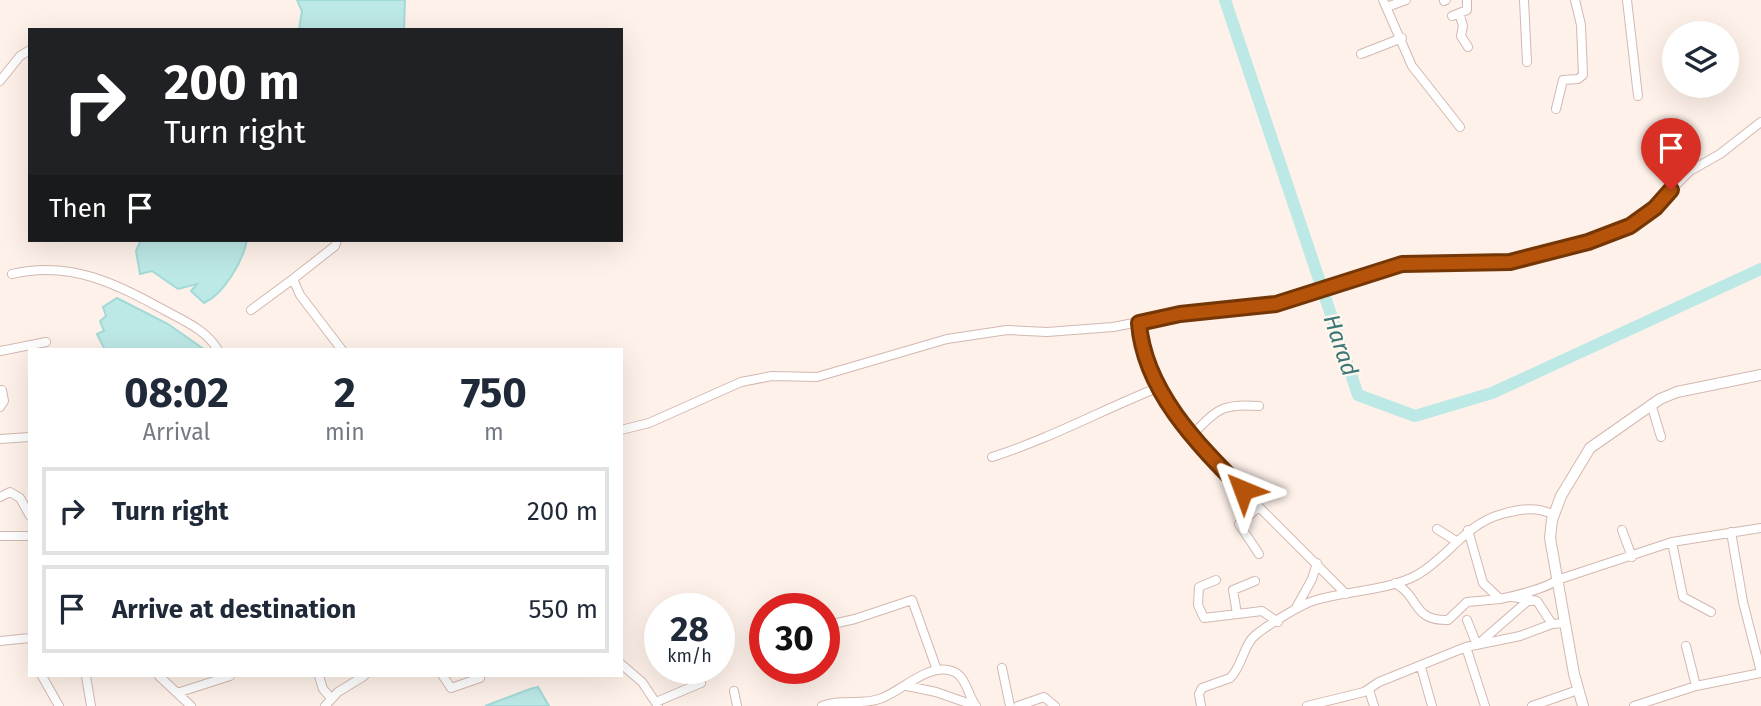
<!DOCTYPE html>
<style>
:root{--surface:#fff;--page:#f6f6f7;--text:#1f2937;--muted:#747a83;--line:#e0e1e3}
body{margin:0;font-family:"Fira Sans",sans-serif;background:var(--page);color:var(--text);height:100vh;display:flex;flex-direction:column;font-size:26px;white-space:nowrap}
*{box-sizing:border-box;margin:0}
p{font-size:23px;color:var(--muted)}
.icon{flex:none;width:38px;height:38px;fill:none;stroke:currentColor;stroke-width:2;stroke-linecap:round;stroke-linejoin:round}
.map{position:relative;flex:1;overflow:hidden}
.details{position:absolute;left:28px;top:348px;width:595px;height:329px;display:flex;flex-direction:column;background:var(--surface);border-radius:0px;box-shadow:0 7px 28px #0002}
.details>*{flex:none}
.hud{position:absolute;left:28px;top:28px;width:595px;height:214px;border-radius:0px;box-shadow:0 7px 28px #0002;background:#202124;color:#fff;overflow:hidden}
.fabs{position:absolute;left:1662px;top:21px;display:grid;gap:14px}
.fabs a{display:grid;place-items:center;width:77px;height:77px;border-radius:50%;background:var(--surface);box-shadow:0 7px 28px #0002;font-size:35px}
.speed{position:absolute;left:644px;top:593px;display:flex;gap:14px;font-size:35px;font-weight:700;text-align:center}
.speed>*{display:grid;place-content:center;width:91px;height:91px;border-radius:50%;background:var(--surface);box-shadow:0 7px 28px #0002;line-height:1}
.speed small{font-size:18px;font-weight:400}
.speed .limit{border:10px solid #d22;background:#fff;color:#111}
.pin{position:absolute;display:grid;place-items:center;width:60px;height:60px;color:#fff;margin:-72px -30px;border-radius:50% 50% 50% 0;rotate:-45deg;box-shadow:0 0 7px #0007}
.pin .icon{rotate:45deg}
.me{position:absolute;width:77px;margin:-38px;rotate:316deg;stroke-linejoin:round;filter:drop-shadow(0 0 5px #0008)}
.turn{display:flex;align-items:center;gap:24px;height:147px;padding:0 21px;font-size:32px}
.turn .icon{width:91px;height:91px;stroke-width:2.5}
.turn b{display:block;font-size:49px;line-height:60px}
.then{display:flex;align-items:center;height:66px;padding:0 21px;background:#0003;gap:14px;font-size:26px}
.eta{display:flex;justify-content:space-evenly;align-items:center;height:119px;text-align:center}
.eta b{font-size:42px;font-weight:700;line-height:49px}
ul{padding:0;list-style:none}
li{display:flex;align-items:center;gap:21px;height:88px;margin:0 14px 10px;padding:0 7px;border:4px solid var(--line);border-radius:0px}
li div{flex:1}
li b{display:block;font-size:26px}
li em{font-style:normal}
.map>svg:first-child{display:block}
.water{fill:#bce8e5;stroke:#a2dad7;stroke-width:2}
.lines{fill:none;stroke-linecap:round;stroke-linejoin:round}
.river{stroke:#bce8e5;stroke-width:12}
.minor-casing{stroke:#d3b8b1;stroke-width:10}
.tertiary-casing{stroke:#d3b8b1;stroke-width:12}
.minor{stroke:#fff;stroke-width:8}
.tertiary{stroke:#fff;stroke-width:10}
.route-casing{stroke:#753606;stroke-width:18}
.route{stroke:#b45309;stroke-width:12}
.labels{text-anchor:middle;dominant-baseline:central;stroke-width:5;stroke-linejoin:round;paint-order:stroke}
.water-label{font-size:23px;font-style:italic;fill:#3a7774;stroke:#fff6f0}
</style>
<div class="map">
<svg width="1761" height="706" viewBox="0 0 1761 706">
<rect width="100%" height="100%" fill="#fdf1e9"/>
<path class="water" d="M 297,0 L 405,0 L 404,30 L 299,30 L 302,11 Z
M 141,240 L 247,240 C 243,261 224,294 204,303 L 191,291 L 197,284 L 178,289 L 152,271 L 140,274 L 136,251 Z
M 117,298 L 168,324 L 205,350 L 105,350 L 97,334 L 104,331 L 100,321 L 106,316 L 103,307 Z
M 538,687 L 549,706 L 485,706 L 530,689 Z"/>
<g class="lines">
<path class="river" d="M 1225,0 L 1358,395 L 1415,416 L 1492,393 L 1761,269"/>
<defs>
<path id="minor" d="M 1383,0 L 1412,66 L 1460,127
M 1524,0 L 1527,62
M 1627,0 L 1638,96
M 1444,1 L 1446,0
M 1387,7 L 1406,0
M 1459,13 L 1463,26 L 1461,36 L 1468,47
M 1452,16 L 1467,10 L 1467,0
M 1361,54 L 1402,38
M 0,81 L 20,56 L 30,50
M 1556,109 L 1563,80 L 1578,79 L 1583,75 L 1581,25 L 1575,0
M 337,240 L 335,246 L 293,279 L 300,295 L 342,350
M 12,274 C 71,260 116,284 166,311 C 186,322 206,330 218,350
M 251,310 L 293,279
M 1139,322 L 1146,363 L 1155,385 L 1170,405 L 1226,474 L 1346,594
M 0,351 L 46,342
M 1651,404 L 1661,437
M 0,407 L 4,401 L 2,390
M 621,430 L 649,423 L 741,382 L 772,376 L 817,377 L 947,339 L 1007,330 L 1047,332 L 1113,327 L 1180,314 L 1276,304 L 1402,264 L 1510,262 L 1588,242 L 1642,219 L 1690,171 L 1720,154 L 1761,122
M 1193,434 C 1217,409 1223,403 1259,406
M 0,439 L 30,437
M 992,457 C 1049,439 1102,410 1157,388
M 0,497 L 10,492 L 20,498 L 30,516
M 1437,529 L 1456,541
M 1468,530 L 1483,583 L 1500,599 C 1514,596 1547,588 1557,580 L 1672,542 L 1761,528
M 1622,530 L 1632,557
M 1731,532 L 1743,602 L 1761,672
M 0,536 L 30,536
M 1672,542 L 1683,597 L 1711,612
M 1259,554 L 1239,524 L 1259,507
M 1216,580 L 1199,587 L 1198,605 L 1204,618 L 1262,611 L 1278,622
M 1395,583 C 1421,598 1412,621 1448,620 L 1467,602 L 1500,599
M 1512,597 L 1537,601 L 1552,624
M 1296,608 L 1312,579 L 1317,563
M 1237,614 L 1233,590 L 1255,581
M 1467,620 L 1477,645 L 1530,599
M 824,626 L 855,619 L 912,600 L 937,670
M 0,641 L 30,638
M 1686,646 L 1696,686
M 1466,647 L 1485,706
M 621,664 L 642,682 L 658,706
M 1421,667 L 1432,706
M 1002,668 L 1010,706
M 42,676 L 59,706
M 86,676 L 91,706
M 159,676 L 191,706
M 319,676 L 323,689 L 331,698
M 443,676 L 451,688 L 480,678
M 907,686 L 936,692 L 976,706
M 1369,690 L 1374,706
M 734,691 L 737,706
M 177,693 L 230,676
M 656,702 L 701,683
M 325,706 L 338,692 L 364,676
M 822,706 C 841,698 864,706 882,698 C 903,690 928,663 952,671 C 966,675 968,696 976,706
M 1018,706 L 1044,697 L 1055,706
M 1201,706 L 1199,694 L 1202,688 L 1230,678 C 1243,666 1243,643 1258,633 C 1270,624 1300,605 1313,601 C 1347,590 1385,592 1417,575 C 1449,557 1465,524 1502,514 C 1520,509 1537,506 1554,515
M 1307,706 L 1364,692 L 1379,682 L 1466,647 L 1520,636 L 1552,624 L 1565,623
M 1532,706 L 1578,690
M 1634,706 L 1696,686 L 1761,673"/>
<path id="tertiary" d="M 1583,706 L 1574,674 L 1550,538 L 1552,520 L 1561,496 L 1590,448 L 1660,399 L 1677,392 L 1761,375"/>
</defs>
<use href="#minor" class="minor-casing"/>
<use href="#tertiary" class="tertiary-casing"/>
<use href="#minor" class="minor"/>
<use href="#tertiary" class="tertiary"/>
</g>
<g class="lines">
<defs>
<path id="route" d="M 1243,490 C 1197,444 1144,390 1139,323 L 1180,314 L 1276,304 L 1402,264 L 1510,262 L 1588,242 L 1630,226 L 1655,208 L 1671,190"/>
</defs>
<use href="#route" class="route-casing"/>
<use href="#route" class="route"/>
</g>
<g class="labels">
<g class="water-label">
<text transform="translate(1341 345) rotate(71)">Harad</text>
</g>
</g>
</svg>
<div class="fabs">
<a><svg class="icon" aria-label="layers" viewBox="0 0 24 24"><path d="M12 4l9 5-9 5-9-5zM3 14l9 5 9-5"/></svg></a>
</div>
<div class="speed"><div>28<small>km/h</small></div><div class="limit">30</div></div>
<div class="pin" style="left:1671px;top:190px;background:#d93025"><svg class="icon" aria-label="arrive" viewBox="0 0 24 24"><path d="M6 21V4h12l-3 4 3 4H6"/></svg></div>
<svg class="me" style="left:1243px;top:490px" viewBox="-20 -20 40 40"><path d="M0-17L14 15 0 8-14 15z" fill="#b45309" stroke="#fff" stroke-width="4"/></svg>
<div class="hud">
<div class="turn"><svg class="icon" aria-label="right" viewBox="0 0 24 24"><path d="M7 20v-9h11M14 6l5 5-5 5"/></svg><div><b>200 m</b>Turn right</div></div>
<div class="then">Then<svg class="icon" aria-label="arrive" viewBox="0 0 24 24"><path d="M6 21V4h12l-3 4 3 4H6"/></svg></div>
</div>
<section class="details">
<div class="eta">
<div><b>08:02</b><p>Arrival</p></div>
<div><b>2</b><p>min</p></div>
<div><b>750</b><p>m</p></div>
</div>
<ul>
<li><svg class="icon" aria-label="right" viewBox="0 0 24 24"><path d="M7 20v-9h11M14 6l5 5-5 5"/></svg><div><b>Turn right</b></div><em>200 m</em></li>
<li><svg class="icon" aria-label="arrive" viewBox="0 0 24 24"><path d="M6 21V4h12l-3 4 3 4H6"/></svg><div><b>Arrive at destination</b></div><em>550 m</em></li>
</ul>
</section>
</div>
